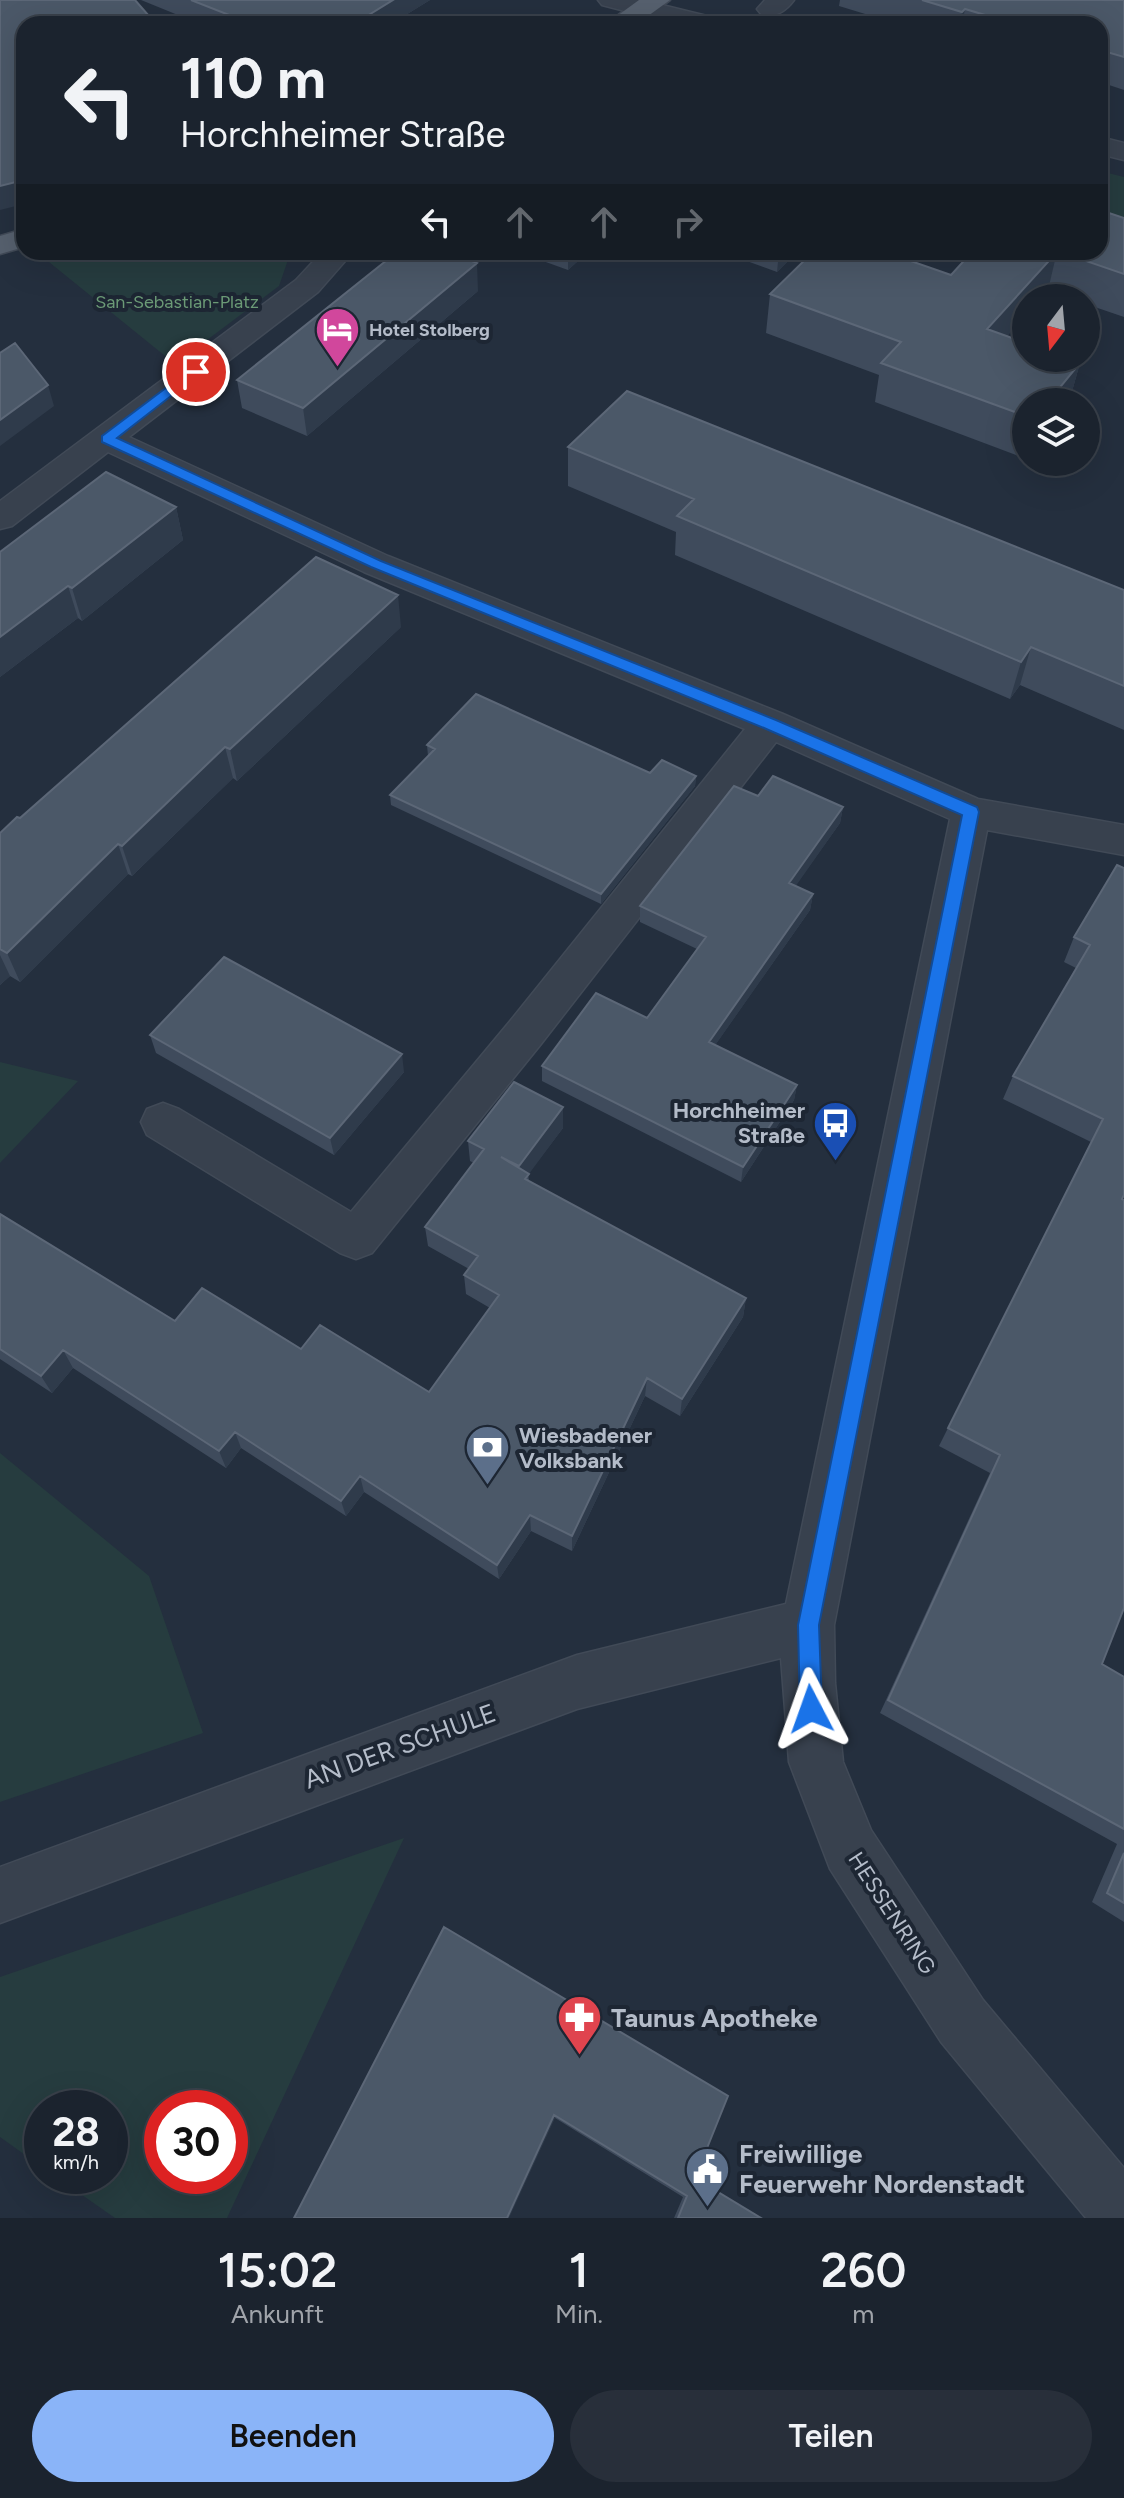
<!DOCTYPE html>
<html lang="de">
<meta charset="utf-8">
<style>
:root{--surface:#1b232e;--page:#282f3a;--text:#f1f3f6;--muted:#a0a4aa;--line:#39404a;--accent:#8ab4f8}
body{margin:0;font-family:Figtree,sans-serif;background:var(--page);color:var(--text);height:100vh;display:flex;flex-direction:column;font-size:30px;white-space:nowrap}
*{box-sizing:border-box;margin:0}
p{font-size:26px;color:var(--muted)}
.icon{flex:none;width:44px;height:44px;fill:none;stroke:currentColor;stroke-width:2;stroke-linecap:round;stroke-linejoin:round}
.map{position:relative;height:2218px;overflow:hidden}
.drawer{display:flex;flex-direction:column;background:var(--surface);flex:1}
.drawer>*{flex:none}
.banner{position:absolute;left:16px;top:16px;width:1092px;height:244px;border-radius:24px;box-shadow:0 8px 32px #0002,0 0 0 2px var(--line);background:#1b232e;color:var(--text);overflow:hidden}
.needle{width:52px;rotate:196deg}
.buttons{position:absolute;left:1012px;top:284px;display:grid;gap:16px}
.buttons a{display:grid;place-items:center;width:88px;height:88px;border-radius:50%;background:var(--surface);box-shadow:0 8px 32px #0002,0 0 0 2px var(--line);font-size:40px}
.speed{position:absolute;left:24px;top:2090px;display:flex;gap:16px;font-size:40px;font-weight:700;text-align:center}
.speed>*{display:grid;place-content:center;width:104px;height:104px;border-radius:50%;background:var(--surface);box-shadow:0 8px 32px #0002,0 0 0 2px var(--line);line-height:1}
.speed small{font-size:20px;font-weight:400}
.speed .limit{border:12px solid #d22;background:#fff;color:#111}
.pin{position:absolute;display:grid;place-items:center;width:68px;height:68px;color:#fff;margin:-34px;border:4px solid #fff;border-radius:50%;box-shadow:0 2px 8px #0007}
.me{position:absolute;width:88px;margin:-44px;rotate:356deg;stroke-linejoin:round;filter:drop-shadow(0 0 6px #0008)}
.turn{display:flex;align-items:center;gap:28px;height:168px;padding:0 32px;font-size:36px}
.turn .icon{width:104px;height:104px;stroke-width:2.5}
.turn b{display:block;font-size:56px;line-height:68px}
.lanes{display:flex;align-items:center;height:76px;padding:0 32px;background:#0003;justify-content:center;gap:40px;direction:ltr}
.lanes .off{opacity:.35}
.eta{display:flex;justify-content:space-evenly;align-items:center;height:136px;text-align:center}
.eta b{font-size:48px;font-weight:600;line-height:56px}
.button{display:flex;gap:16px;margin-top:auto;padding:16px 32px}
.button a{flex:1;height:92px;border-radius:48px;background:var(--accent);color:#111;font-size:32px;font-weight:600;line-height:92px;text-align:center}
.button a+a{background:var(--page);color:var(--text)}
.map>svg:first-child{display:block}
.green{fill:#263c3f;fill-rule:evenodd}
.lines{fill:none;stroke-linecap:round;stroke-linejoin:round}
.minor-casing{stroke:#414a57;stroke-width:3}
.major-casing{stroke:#414a57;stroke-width:3}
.minor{fill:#38414e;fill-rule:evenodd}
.major{fill:#56606e;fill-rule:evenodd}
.wall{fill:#3f4b5c}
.shaded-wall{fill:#2f3b4b}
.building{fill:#4b5868;stroke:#5c6777;stroke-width:2}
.route{fill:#1a73e8;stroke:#114b97;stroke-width:2}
.labels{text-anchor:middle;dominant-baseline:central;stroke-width:8;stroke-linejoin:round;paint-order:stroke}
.far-park-label{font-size:18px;fill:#6b9a76;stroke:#1d2633}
.far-poi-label{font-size:18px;font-weight:bold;fill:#b4bcc9;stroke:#1d2633;text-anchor:start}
.poi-label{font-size:22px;font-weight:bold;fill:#b4bcc9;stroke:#1d2633;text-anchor:end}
.street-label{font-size:22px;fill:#b4bcc9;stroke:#1d2633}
.near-street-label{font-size:26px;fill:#b4bcc9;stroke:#1d2633}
.near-poi-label{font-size:26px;font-weight:bold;fill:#b4bcc9;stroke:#1d2633;text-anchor:start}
</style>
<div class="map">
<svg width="1124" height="2218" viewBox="0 0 1124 2218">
<rect width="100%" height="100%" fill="#242f3e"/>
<path class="green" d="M 1100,171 L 1124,177 L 1124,247 L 1100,215 Z
M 66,252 L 288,252 L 289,257 L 279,286 L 175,364 L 44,258 Z
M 0,1062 L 78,1081 L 0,1163 Z
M 0,1453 L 149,1576 L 203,1733 L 0,1802 Z
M 404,1838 L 227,2218 L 115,2218 L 55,2176 L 110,2176 L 110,2108 L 42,2108 L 42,2167 L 0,2137 L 0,1977 ZM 230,2108 L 230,2176 L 162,2176 L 162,2108 Z"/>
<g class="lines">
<defs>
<path id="minor" d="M 598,0 L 642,0 L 715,18 L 719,24 L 675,24 L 602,5 Z
M 765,0 L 794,0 C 785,12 775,18 761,14 L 757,9 Z
M 1100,137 L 1124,143 L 1124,160 L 1100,154 Z
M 322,252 L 353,252 L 318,292 L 129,437 L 388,556 L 783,714 L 978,799 L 1124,825 L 1124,855 L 987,830 L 834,1625 L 835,1683 L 843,1762 L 871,1830 L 983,2000 L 1124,2168 L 1124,2218 L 1086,2218 L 941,2042 L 830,1869 L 789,1762 L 781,1658 L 577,1709 L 0,1923 L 0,1867 L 577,1655 L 786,1604 L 950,819 L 776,742 L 541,1044 L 372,1253 L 356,1259 L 340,1253 L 147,1135 L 141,1122 L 147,1109 L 163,1103 L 179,1109 L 351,1212 L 511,1020 L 745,729 L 364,572 L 108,452 L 12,526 L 0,529 L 0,501 L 296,280 Z"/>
<path id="major" d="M 639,0 L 670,0 L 637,24 L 606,24 Z
M 24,229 L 24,247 L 0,254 L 0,236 Z"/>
</defs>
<use href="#minor" class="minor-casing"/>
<use href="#major" class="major-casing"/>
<use href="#minor" class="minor"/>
<use href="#major" class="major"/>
</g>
<path class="wall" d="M 141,0 L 430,0 L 391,24 L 200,24 Z
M 840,0 L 1124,0 L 1124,90 L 1100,82 L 1100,24 L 898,24 L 839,6 Z
M 1124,218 L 1124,317 L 1086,304 L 1086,298 L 1070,298 L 1048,290 L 1026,298 L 1026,315 L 1007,336 L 1080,363 L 1069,402 L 1026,402 L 1026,455 L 1024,458 L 875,402 L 879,375 L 766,333 L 770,294 L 951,275 L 972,252 L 1100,252 Z
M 518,252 L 588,252 L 568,270 Z
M 722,252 L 797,252 L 777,272 Z
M 478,291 L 307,436 L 242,408 L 237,380 Z
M 568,447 L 1124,590 L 1124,730 L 1020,685 L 1010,699 L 675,555 L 676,532 L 568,486 Z
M 176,507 L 183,540 L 82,621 L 78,618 L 0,677 L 0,552 Z
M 401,627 L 237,781 L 233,778 L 132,876 L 128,874 L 20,982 L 10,976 L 0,985 L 0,833 L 20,818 Z
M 427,745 L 650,773 L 696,776 L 695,786 L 601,904 L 391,805 L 390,795 L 428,756 Z
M 758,796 L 843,807 L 840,823 L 795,886 L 813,894 L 810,910 L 715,1045 L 797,1085 L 794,1100 L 741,1182 L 542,1081 L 542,1066 L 647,1018 L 697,949 L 640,922 L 640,906 Z
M 1117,865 L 1122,1199 L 1102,1664 L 1124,1677 L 1124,1922 L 1092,1902 L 1117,1844 L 880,1713 L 990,1473 L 939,1446 L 1091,1142 L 1003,1099 L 1013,1076 L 1076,968 L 1064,962 L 1074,937 Z
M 150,1035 L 404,1072 L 334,1155 L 156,1053 Z
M 563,1107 L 563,1128 L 528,1174 L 529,1181 L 746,1298 L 743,1317 L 680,1416 L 645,1396 L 572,1551 L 531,1531 L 499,1579 L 364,1492 L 346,1516 L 241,1448 L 226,1468 L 73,1368 L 52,1393 L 0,1359 L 0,1214 L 175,1321 L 301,1349 L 429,1392 L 490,1308 L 466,1294 L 464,1275 L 469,1269 L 428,1246 L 425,1227 L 474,1163 L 470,1161 L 468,1141 Z
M 444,1927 L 695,2178 L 761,2218 L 674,2218 L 683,2197 L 555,2118 Z"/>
<path class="shaded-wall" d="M 393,0 L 430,0 L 391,24 L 354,24 Z
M 965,9 L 962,24 L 960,24 L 962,12 Z
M 24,180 L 24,204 L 0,210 L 0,186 Z
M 568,252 L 588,252 L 568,270 Z
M 779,252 L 797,252 L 777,272 Z
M 1057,252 L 1048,290 L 1041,298 L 1026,298 L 1026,315 L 978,368 L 987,329 Z
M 477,263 L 478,291 L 307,436 L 303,408 Z
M 1080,363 L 1069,402 L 1048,402 Z
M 48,385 L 54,406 L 0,446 L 0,420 Z
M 176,507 L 183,540 L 82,621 L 72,588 Z
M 68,586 L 78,618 L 0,677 L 0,637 Z
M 398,595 L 401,627 L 237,781 L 230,749 Z
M 1031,647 L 1020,685 L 1010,699 L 1021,662 Z
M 225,747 L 233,778 L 132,876 L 122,846 Z
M 696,776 L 695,786 L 601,904 L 601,894 Z
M 843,807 L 840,823 L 786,900 L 789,883 Z
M 118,844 L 128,874 L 20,982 L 7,953 Z
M 813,894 L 810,910 L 707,1057 L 709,1042 Z
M 0,955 L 10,976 L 0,985 Z
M 402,1054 L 404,1072 L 334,1155 L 330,1138 Z
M 797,1085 L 794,1100 L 741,1182 L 743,1167 Z
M 563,1107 L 563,1128 L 520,1186 L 519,1166 Z
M 746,1298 L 743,1317 L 680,1416 L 682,1399 Z
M 63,1350 L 73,1368 L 52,1393 L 41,1376 Z
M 647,1378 L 645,1396 L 572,1551 L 572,1536 Z
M 235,1432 L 241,1448 L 226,1468 L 219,1451 Z
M 360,1476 L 364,1492 L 346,1516 L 341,1501 Z
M 530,1515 L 531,1531 L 499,1579 L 497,1565 Z
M 554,2115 L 555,2118 L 509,2218 L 507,2218 Z"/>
<path class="building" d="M 0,0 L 135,0 L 156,24 L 24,24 L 24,180 L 0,186 Z
M 191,0 L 393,0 L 354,24 L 252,24 Z
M 922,0 L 1124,0 L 1124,57 L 1100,50 L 1100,24 L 1015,24 L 965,9 L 962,12 Z
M 1100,210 L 1124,218 L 1124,274 L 1060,252 L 1100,252 Z
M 397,252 L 449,252 L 477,263 L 303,408 L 237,380 Z
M 813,252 L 885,252 L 951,275 L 972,252 L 1057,252 L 987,329 L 1026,343 L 1026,358 L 1067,358 L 1080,363 L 1048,402 L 1026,402 L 1026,416 L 881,363 L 901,342 L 770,294 Z
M 15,343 L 48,385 L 0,420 L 0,353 Z
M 627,391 L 1124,590 L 1124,686 L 1031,647 L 1021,662 L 677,516 L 694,499 L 568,447 Z
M 106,472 L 176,507 L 72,588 L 68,586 L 0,637 L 0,552 Z
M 316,557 L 398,595 L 230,749 L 225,747 L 122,846 L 118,844 L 7,953 L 0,949 L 0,833 L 17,817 L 20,818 Z
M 476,694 L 650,773 L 662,760 L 696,776 L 601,894 L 390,795 L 435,749 L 427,745 Z
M 773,776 L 843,807 L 789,883 L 813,894 L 709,1042 L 797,1085 L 743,1167 L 542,1066 L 596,993 L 647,1018 L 706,937 L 640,906 L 734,786 L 758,796 Z
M 1117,865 L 1124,868 L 1124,1195 L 1122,1199 L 1124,1200 L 1124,1608 L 1102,1664 L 1124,1677 L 1124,1829 L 888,1700 L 1000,1455 L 948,1428 L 1103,1119 L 1013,1076 L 1090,945 L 1074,937 Z
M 224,957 L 402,1054 L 330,1138 L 150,1035 Z
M 514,1082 L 563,1107 L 519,1166 L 501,1157 L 529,1174 L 525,1179 L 746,1298 L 682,1399 L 647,1378 L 572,1536 L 530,1515 L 497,1565 L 360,1476 L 341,1501 L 235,1432 L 219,1451 L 63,1350 L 41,1376 L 0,1349 L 0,1214 L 175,1321 L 202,1288 L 301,1349 L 320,1325 L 429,1392 L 499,1295 L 464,1275 L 478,1256 L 425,1227 L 484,1149 L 468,1141 Z
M 1124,1853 L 1124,1903 L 1107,1893 Z
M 444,1927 L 728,2096 L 695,2178 L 761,2218 L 678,2218 L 687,2196 L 554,2115 L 507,2218 L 294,2218 Z"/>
<path class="route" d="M 191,369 L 202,372 L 117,438 L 381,561 L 776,720 L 977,807 L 979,812 L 819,1625 L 822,1709 L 819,1717 L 811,1721 L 803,1717 L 800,1709 L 798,1625 L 962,815 L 764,728 L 371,567 L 102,442 L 102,436 Z"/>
<defs>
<symbol id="hotel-pin" viewBox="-11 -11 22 30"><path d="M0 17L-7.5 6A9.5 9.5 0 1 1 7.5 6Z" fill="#d1479c" stroke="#1d2633"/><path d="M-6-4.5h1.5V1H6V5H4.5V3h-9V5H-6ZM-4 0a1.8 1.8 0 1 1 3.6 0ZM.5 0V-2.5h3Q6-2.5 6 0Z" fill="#fff"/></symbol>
<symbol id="bus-pin" viewBox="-11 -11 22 30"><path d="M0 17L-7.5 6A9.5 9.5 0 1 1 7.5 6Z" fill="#1a4fb4" stroke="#1d2633"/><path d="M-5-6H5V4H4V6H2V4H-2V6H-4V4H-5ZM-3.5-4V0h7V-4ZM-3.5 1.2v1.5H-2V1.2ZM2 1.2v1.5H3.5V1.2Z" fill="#fff"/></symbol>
<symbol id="bank-pin" viewBox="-11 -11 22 30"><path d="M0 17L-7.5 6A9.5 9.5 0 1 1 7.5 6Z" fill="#5c6f8a" stroke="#1d2633"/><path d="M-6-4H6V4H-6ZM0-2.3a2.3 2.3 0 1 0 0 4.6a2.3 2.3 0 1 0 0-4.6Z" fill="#fff"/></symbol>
<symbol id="pharmacy-pin" viewBox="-11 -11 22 30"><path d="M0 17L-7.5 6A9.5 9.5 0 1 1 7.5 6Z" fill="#e0444e" stroke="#1d2633"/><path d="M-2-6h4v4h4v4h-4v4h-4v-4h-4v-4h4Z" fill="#fff"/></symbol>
<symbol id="civic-pin" viewBox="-11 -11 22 30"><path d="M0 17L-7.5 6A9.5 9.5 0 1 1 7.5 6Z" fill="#5c6f8a" stroke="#1d2633"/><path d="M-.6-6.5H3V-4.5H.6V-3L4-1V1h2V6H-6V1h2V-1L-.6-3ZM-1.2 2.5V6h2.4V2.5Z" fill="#fff"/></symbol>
</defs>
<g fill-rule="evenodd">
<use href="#hotel-pin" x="312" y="304" width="51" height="69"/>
<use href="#bus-pin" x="810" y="1098" width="51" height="69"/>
<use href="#bank-pin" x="462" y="1422" width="51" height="69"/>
<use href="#pharmacy-pin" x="554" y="1992" width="51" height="69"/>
<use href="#civic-pin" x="682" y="2144" width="51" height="69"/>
</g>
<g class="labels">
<g class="far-park-label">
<text x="177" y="302">San-Sebastian-Platz</text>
</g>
<g class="far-poi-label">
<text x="369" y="330">Hotel Stolberg</text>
</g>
<g class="poi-label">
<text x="805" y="1110">Horchheimer<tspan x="805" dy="25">Straße</tspan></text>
<text x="519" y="1435" text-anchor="start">Wiesbadener<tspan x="519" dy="25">Volksbank</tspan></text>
</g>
<g class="street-label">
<text transform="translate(892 1913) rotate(57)">HESSENRING</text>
</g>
<g class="near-street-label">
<text transform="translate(400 1746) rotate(-20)">AN DER SCHULE</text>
</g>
<g class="near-poi-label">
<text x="611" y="2018">Taunus Apotheke</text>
<text x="739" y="2154">Freiwillige<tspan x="739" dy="30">Feuerwehr Nordenstadt</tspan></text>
</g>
</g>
</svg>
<div class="buttons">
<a><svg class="needle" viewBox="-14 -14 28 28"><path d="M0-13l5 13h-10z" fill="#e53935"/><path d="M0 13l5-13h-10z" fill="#a0a4aa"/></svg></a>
<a><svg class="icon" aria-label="layers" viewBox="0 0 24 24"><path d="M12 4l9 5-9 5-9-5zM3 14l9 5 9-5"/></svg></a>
</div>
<div class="speed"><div>28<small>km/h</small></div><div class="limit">30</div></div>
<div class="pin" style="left:196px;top:372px;background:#d93025"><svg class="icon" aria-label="arrive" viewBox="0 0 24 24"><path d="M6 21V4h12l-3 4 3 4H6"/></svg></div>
<svg class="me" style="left:811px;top:1709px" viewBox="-20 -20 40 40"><path d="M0-17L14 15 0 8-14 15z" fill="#1a73e8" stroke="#fff" stroke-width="4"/></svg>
<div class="banner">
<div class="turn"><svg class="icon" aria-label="left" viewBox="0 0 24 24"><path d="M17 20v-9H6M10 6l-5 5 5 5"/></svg><div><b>110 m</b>Horchheimer Straße</div></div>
<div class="lanes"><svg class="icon" aria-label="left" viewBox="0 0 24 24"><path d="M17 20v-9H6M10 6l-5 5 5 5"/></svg><svg class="icon off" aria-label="ahead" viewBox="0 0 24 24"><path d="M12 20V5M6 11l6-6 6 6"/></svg><svg class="icon off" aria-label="ahead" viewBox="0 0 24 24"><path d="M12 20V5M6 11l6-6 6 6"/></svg><svg class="icon off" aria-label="right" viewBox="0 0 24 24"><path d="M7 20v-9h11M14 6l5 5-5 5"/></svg></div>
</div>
</div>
<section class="drawer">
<div class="eta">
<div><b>15:02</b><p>Ankunft</p></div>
<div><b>1</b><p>Min.</p></div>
<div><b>260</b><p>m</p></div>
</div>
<div class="button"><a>Beenden</a><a>Teilen</a></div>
</section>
